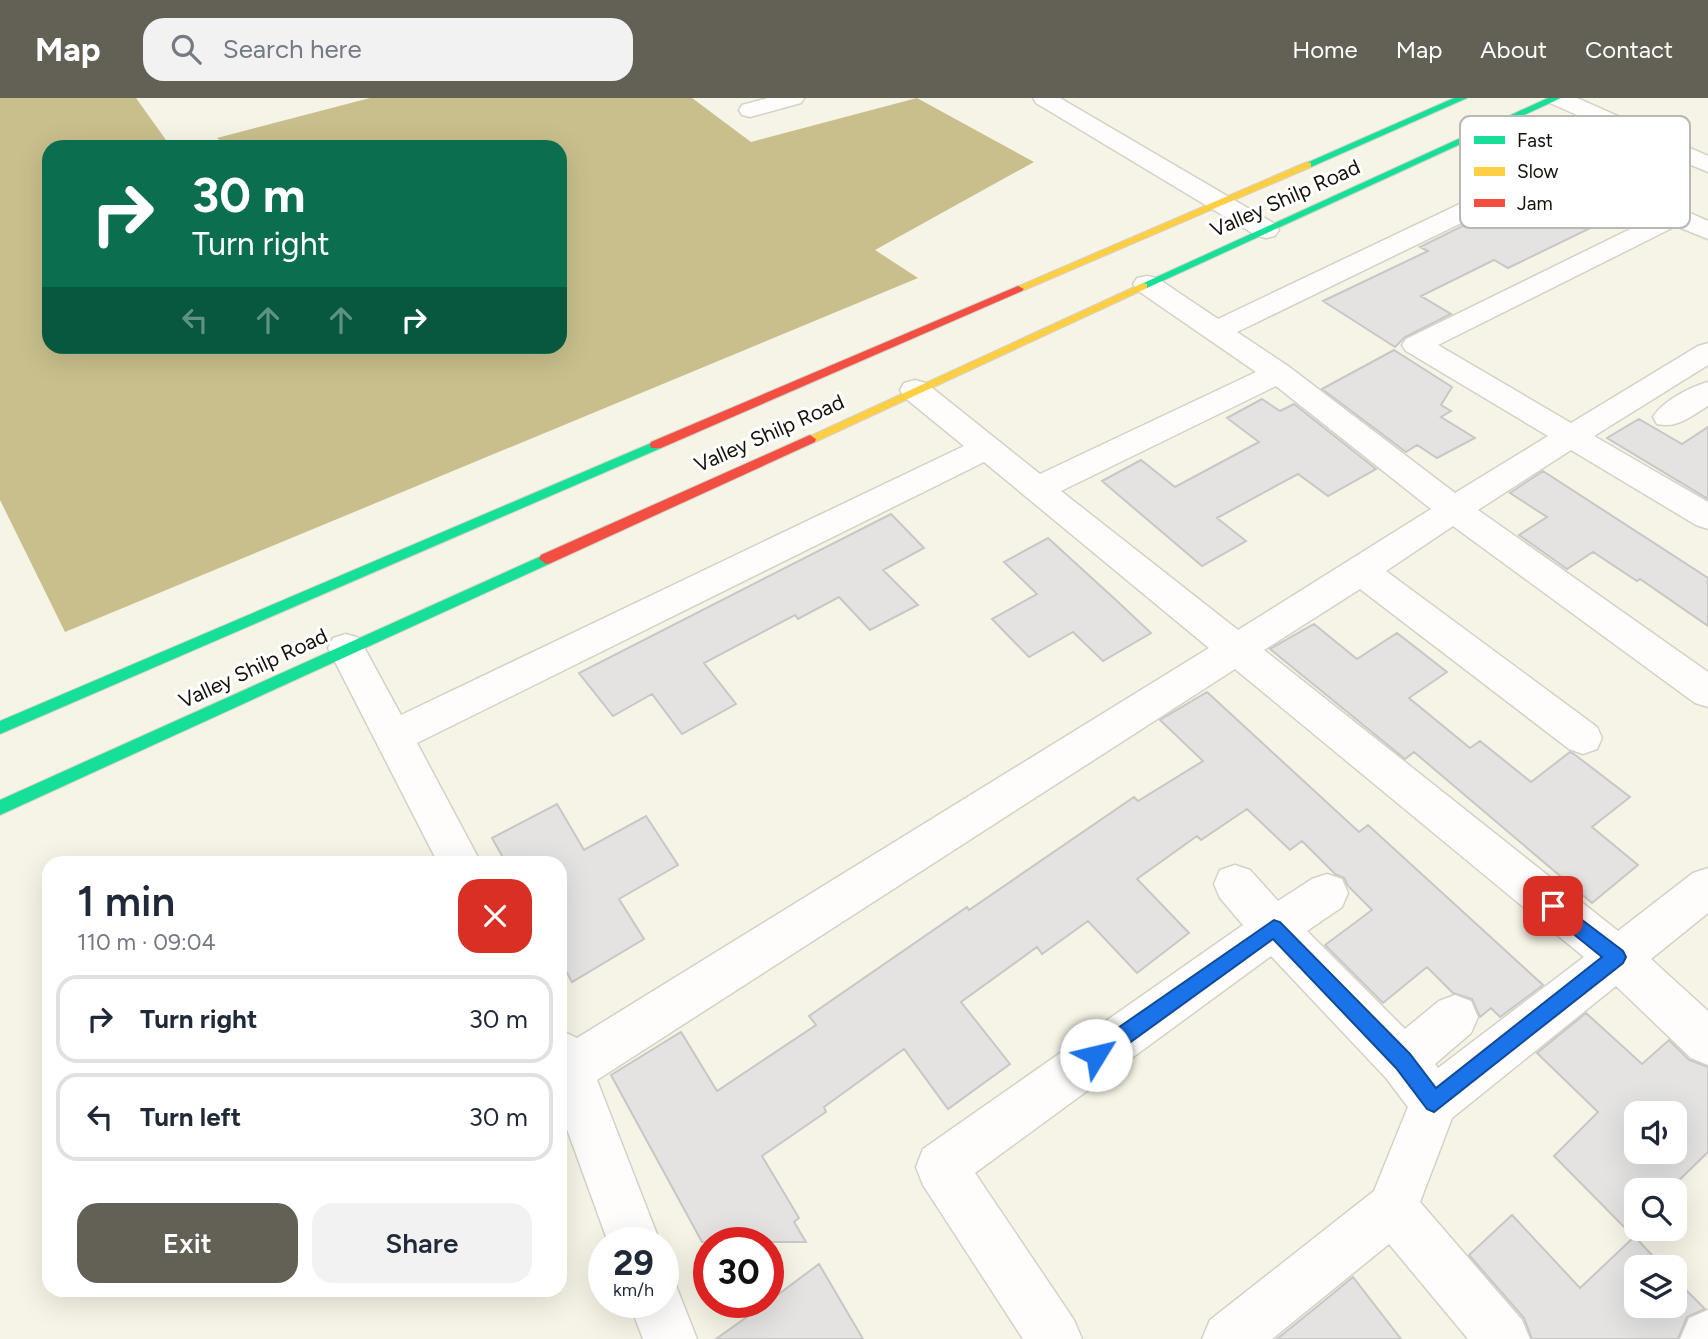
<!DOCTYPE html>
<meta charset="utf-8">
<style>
:root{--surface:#fff;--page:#f2f2f3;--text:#1f2937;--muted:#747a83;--line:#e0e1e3;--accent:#636156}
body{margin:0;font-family:Figtree,sans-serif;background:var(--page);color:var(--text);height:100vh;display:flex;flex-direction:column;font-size:26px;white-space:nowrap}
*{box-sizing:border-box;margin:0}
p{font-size:23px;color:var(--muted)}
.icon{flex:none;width:38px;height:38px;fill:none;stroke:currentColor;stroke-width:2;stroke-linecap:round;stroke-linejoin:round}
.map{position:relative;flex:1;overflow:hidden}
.details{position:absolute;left:42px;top:758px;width:525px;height:441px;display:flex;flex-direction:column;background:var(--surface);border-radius:21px;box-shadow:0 7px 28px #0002}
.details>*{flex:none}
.top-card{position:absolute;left:42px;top:42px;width:525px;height:214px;border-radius:21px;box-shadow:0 7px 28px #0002;background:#0b6e4f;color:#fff;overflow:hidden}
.tools{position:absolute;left:1624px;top:1003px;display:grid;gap:14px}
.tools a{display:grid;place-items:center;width:63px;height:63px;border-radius:14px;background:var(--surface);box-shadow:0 7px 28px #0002;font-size:35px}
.speed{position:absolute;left:588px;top:1129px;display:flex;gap:14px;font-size:35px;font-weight:700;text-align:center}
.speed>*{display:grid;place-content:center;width:91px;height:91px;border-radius:50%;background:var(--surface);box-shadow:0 7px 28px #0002;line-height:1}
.speed small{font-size:18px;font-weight:400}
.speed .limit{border:10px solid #d22;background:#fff;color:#111}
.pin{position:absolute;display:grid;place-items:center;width:60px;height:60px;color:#fff;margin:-30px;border-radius:14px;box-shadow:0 4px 10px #0006}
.me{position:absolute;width:77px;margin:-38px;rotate:54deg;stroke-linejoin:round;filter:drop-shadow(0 0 5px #0008)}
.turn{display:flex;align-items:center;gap:24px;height:147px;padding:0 35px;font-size:32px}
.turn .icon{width:91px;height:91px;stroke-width:2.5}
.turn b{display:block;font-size:49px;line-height:60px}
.lanes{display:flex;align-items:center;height:66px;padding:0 35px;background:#0003;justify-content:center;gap:35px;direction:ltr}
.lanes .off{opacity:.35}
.round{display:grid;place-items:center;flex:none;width:74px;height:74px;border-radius:21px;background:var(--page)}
.headline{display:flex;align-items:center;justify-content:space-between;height:119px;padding:0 35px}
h1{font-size:42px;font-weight:600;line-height:52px}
.primary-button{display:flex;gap:14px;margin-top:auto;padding:14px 35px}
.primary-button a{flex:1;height:80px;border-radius:21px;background:var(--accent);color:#fff;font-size:28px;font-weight:600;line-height:80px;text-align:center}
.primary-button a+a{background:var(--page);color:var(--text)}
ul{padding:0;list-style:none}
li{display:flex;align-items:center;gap:21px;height:88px;margin:0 14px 10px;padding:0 21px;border:4px solid var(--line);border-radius:21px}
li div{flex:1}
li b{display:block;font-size:26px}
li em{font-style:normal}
header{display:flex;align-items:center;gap:42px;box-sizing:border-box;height:98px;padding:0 35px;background:var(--accent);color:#fff}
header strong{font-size:33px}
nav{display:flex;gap:38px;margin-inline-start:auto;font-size:24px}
.search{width:490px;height:63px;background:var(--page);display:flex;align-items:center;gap:18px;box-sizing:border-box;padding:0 24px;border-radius:21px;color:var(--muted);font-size:26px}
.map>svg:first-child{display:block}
.water{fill:#c8bf8c}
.building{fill:#e4e3e1;stroke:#c9c7c6;stroke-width:2;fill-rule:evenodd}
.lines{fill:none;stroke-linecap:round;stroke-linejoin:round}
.street-casing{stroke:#d4d2c7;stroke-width:3}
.fast-casing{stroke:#d4d2c7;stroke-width:2}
.slow-casing{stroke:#d4d2c7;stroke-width:2}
.jam-casing{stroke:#d4d2c7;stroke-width:2}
.street{fill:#fefdfb;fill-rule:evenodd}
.fast{fill:#16e098;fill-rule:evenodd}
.slow{fill:#ffcf43;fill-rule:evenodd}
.jam{fill:#f24e42;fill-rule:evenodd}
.route{fill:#1a73e8;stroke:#114b97;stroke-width:2}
.labels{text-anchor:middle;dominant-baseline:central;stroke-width:6;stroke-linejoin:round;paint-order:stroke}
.street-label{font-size:21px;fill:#141209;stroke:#fff}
.key{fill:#fff;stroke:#b8b8b5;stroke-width:2}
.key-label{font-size:19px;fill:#141209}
</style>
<header>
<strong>Map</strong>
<div class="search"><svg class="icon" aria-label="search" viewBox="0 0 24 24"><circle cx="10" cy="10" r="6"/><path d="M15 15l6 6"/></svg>Search here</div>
<nav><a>Home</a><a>Map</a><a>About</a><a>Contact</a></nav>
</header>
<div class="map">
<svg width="1708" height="1241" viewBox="0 0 1708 1241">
<rect width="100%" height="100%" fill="#f6f4e6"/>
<path class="water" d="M 0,0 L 136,0 L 171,49 L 49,49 L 49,248 L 560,248 L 560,49 L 228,49 L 217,40 L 370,0 L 692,0 L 751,44 L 917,0 L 1034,64 L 875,152 L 918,180 L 65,534 L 0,402 Z"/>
<path class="building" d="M 1572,74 L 1642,105 L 1508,170 L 1494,162 L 1421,198 L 1451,216 L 1405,239 L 1395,249 L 1323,203 L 1428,153 L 1420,149 Z
M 1394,252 L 1452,289 L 1441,307 L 1451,313 L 1441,319 L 1475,340 L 1437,360 L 1417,347 L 1406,354 L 1322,291 Z
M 1262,301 L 1280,313 L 1294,306 L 1376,371 L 1328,398 L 1298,376 L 1217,420 L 1246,443 L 1202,468 L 1102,383 L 1141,362 L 1175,389 L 1259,344 L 1227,320 Z
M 1639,321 L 1682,346 L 1708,329 L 1708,401 L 1607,340 Z
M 1543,373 L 1708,480 L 1708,528 L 1640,481 L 1637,483 L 1593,454 L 1567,471 L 1519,437 L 1547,419 L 1510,395 Z
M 891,416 L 924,450 L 883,472 L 918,507 L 870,532 L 839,499 L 798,521 L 795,517 L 704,565 L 736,606 L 682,636 L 652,596 L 613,618 L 579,575 Z
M 1048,440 L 1117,503 L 1151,535 L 1103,563 L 1073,534 L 1029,559 L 992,521 L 1037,496 L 1004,464 Z
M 1314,526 L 1357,561 L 1397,535 L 1447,574 L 1409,600 L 1470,650 L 1480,643 L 1531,684 L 1570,654 L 1574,656 L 1630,699 L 1592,729 L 1638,767 L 1592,805 L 1414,654 L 1405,661 L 1270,551 Z
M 1207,594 L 1359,734 L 1368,727 L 1543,887 L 1500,919 L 1491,910 L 1480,919 L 1472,901 L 1453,895 L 1427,869 L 1383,905 L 1325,847 L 1372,812 L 1348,788 L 1344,780 L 1335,776 L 1302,743 L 1290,752 L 1247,711 L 1201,742 L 1197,738 L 1137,781 L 1189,835 L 1137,875 L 1088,823 L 1042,856 L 1037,849 L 961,904 L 1010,966 L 948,1011 L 904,951 L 824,1009 L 826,1014 L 762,1058 L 799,1120 L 794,1124 L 806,1144 L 702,1144 L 611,977 L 681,934 L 717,993 L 816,927 L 809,918 L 967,809 L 969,812 L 1134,699 L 1138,703 L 1203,663 L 1160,622 Z
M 557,706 L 584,752 L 646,718 L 678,767 L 619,801 L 644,841 L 572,884 L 560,862 L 560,765 L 506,765 L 492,740 Z
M 1586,915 L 1642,966 L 1669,942 L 1689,962 L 1708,969 L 1708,1054 L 1669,1092 L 1636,1092 L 1636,1140 L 1663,1169 L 1636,1169 L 1636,1208 L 1675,1208 L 1675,1181 L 1705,1211 L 1687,1219 L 1678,1241 L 1532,1241 L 1524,1220 L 1469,1157 L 1512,1117 L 1580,1190 L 1634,1139 L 1554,1058 L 1598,1014 L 1537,955 ZM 1636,1015 L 1675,1015 L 1675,1054 L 1636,1054 Z
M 819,1166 L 863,1241 L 716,1241 L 768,1204 Z
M 1353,1179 L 1401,1241 L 1277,1241 L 1324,1203 Z"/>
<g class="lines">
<defs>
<path id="street" d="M 768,0 L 804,0 L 801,5 L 750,19 L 742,17 L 739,12 L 742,7 Z
M 1033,0 L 1060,0 L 1275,126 L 1279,132 L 1275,138 L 1266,140 L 1257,138 L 1036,5 Z
M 1547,0 L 1577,0 L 1708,58 L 1708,74 L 1632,42 L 1237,234 L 1288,268 L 1455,395 L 1548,338 L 1406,253 L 1402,247 L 1406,241 L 1667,113 C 1682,109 1694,117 1708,123 L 1708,141 L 1676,128 L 1438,247 L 1571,325 L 1698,248 L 1708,245 L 1708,267 L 1594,338 L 1708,404 L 1708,431 L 1696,427 L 1571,352 L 1478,412 L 1708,574 L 1708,609 L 1695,605 L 1453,428 L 1386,473 L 1597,629 L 1602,640 L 1597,651 L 1583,656 L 1569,651 L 1360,491 L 1264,552 L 1618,833 L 1693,775 L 1708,770 L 1708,815 L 1651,861 L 1708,913 L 1708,967 L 1691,960 L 1616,888 L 1452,1020 L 1420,1104 L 1522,1222 L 1530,1241 L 1468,1241 L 1389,1146 L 1272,1241 L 1202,1241 L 1210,1222 L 1374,1093 L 1408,1009 L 1386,980 L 1271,858 L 975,1075 L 1074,1222 L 1082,1241 L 1023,1241 L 923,1087 L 916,1069 L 923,1051 L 1243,827 L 1220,800 L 1214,786 L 1220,772 L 1235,767 L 1250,772 L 1278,803 L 1312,781 L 1327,776 L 1342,781 L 1348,795 L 1342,809 L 1307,833 L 1405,931 L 1439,903 L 1455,897 L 1471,903 L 1478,919 L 1471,935 L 1435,966 L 1438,970 L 1584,859 L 1235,571 L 597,982 L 660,1144 L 608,1144 L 560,1012 L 560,932 L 577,940 L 1209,550 L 984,364 L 417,645 L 481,765 L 438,765 L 328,550 L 333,540 L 346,536 L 359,540 L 401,617 L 964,348 L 904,299 L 900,292 L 904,285 L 915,282 L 926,285 L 1040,376 L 1256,274 L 1137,192 L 1133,186 L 1137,180 L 1147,178 L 1157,180 L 1218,221 L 1613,33 L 1550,5 ZM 1276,288 L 1431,411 L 1238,532 L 1061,393 Z
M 1708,284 L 1708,308 C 1691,318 1677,331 1657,326 L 1653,319 C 1663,303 1690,289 1708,284 Z
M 663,1180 L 675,1185 L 697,1241 L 643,1241 L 629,1204 L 663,1204 Z
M 1708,1212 L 1708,1241 L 1680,1241 L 1689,1220 Z"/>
<path id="fast" d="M 1454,0 L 1467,0 L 1311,69 L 1302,67 Z
M 1548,0 L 1561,0 L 1147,190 L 1137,188 Z
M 656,343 L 661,344 L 661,350 L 0,636 L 0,623 Z
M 546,456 L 553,461 L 551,465 L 0,717 L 0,702 Z"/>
<path id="slow" d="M 1307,64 L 1311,65 L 1311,69 L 1022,193 L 1012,191 Z
M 1143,185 L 1147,186 L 1147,190 L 815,344 L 810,345 L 804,341 Z"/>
<path id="jam" d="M 1018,188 L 1024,191 L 1022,193 L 661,350 L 651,350 L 650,347 L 651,344 Z
M 810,337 L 816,341 L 815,344 L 551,465 L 546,466 L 539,461 L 541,457 Z"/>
</defs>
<use href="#street" class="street-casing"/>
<use href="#fast" class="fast-casing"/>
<use href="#slow" class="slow-casing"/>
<use href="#jam" class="jam-casing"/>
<use href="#street" class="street"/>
<use href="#fast" class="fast"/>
<use href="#slow" class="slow"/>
<use href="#jam" class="jam"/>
</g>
<path class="route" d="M 1553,800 L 1623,853 L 1626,859 L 1623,865 L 1434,1014 L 1427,1011 L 1396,970 L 1273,841 L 1103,964 L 1096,967 L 1089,964 L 1086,957 L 1089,950 L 1274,822 L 1280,824 L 1410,956 L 1436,990 L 1602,859 L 1546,814 L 1544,808 L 1546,802 Z"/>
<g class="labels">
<g class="street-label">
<text transform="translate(1285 100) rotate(-24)">Valley Shilp Road</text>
<text transform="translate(769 335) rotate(-24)">Valley Shilp Road</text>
<text transform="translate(253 570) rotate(-25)">Valley Shilp Road</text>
</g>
</g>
<rect x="1460" y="18" width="230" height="112" rx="10" class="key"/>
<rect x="1474" y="38" width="31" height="8" fill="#16e098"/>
<rect x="1474" y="69" width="31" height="9" fill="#ffcf43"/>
<rect x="1474" y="101" width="31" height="8" fill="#f24e42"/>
<g class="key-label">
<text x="1517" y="49">Fast</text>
<text x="1517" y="80">Slow</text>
<text x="1517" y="112">Jam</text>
</g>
</svg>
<div class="tools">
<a><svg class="icon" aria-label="sound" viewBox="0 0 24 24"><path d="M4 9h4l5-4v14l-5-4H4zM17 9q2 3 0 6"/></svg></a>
<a><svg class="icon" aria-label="search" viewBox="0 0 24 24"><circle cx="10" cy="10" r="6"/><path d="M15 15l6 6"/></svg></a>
<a><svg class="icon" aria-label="layers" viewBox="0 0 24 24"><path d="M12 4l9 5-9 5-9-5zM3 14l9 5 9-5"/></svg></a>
</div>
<div class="speed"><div>29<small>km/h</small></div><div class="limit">30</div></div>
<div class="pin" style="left:1553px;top:808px;background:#d93025"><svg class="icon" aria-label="arrive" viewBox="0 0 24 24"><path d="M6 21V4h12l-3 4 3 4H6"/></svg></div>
<svg class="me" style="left:1096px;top:957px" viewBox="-20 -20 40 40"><circle r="19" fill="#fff"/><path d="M0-13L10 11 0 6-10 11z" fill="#1a73e8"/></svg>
<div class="top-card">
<div class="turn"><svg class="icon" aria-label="right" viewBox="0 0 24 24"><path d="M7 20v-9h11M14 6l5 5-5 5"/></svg><div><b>30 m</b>Turn right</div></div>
<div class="lanes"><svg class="icon off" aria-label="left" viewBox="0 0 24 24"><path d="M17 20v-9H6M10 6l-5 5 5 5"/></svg><svg class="icon off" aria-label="ahead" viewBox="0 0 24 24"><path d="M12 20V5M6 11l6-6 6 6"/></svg><svg class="icon off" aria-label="ahead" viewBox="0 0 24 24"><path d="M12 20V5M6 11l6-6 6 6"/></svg><svg class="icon" aria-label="right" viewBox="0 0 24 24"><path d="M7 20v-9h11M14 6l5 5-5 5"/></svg></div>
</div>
<section class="details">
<div class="headline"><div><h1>1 min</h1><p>110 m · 09:04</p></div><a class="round" style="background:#d93025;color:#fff"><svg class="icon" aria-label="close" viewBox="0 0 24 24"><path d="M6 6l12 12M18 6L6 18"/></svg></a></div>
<ul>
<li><svg class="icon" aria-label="right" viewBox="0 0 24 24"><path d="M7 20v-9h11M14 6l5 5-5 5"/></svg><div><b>Turn right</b></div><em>30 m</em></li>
<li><svg class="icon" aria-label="left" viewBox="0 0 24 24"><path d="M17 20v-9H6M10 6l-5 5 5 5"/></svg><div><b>Turn left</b></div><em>30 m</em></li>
</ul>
<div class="primary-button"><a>Exit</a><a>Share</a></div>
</section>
</div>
